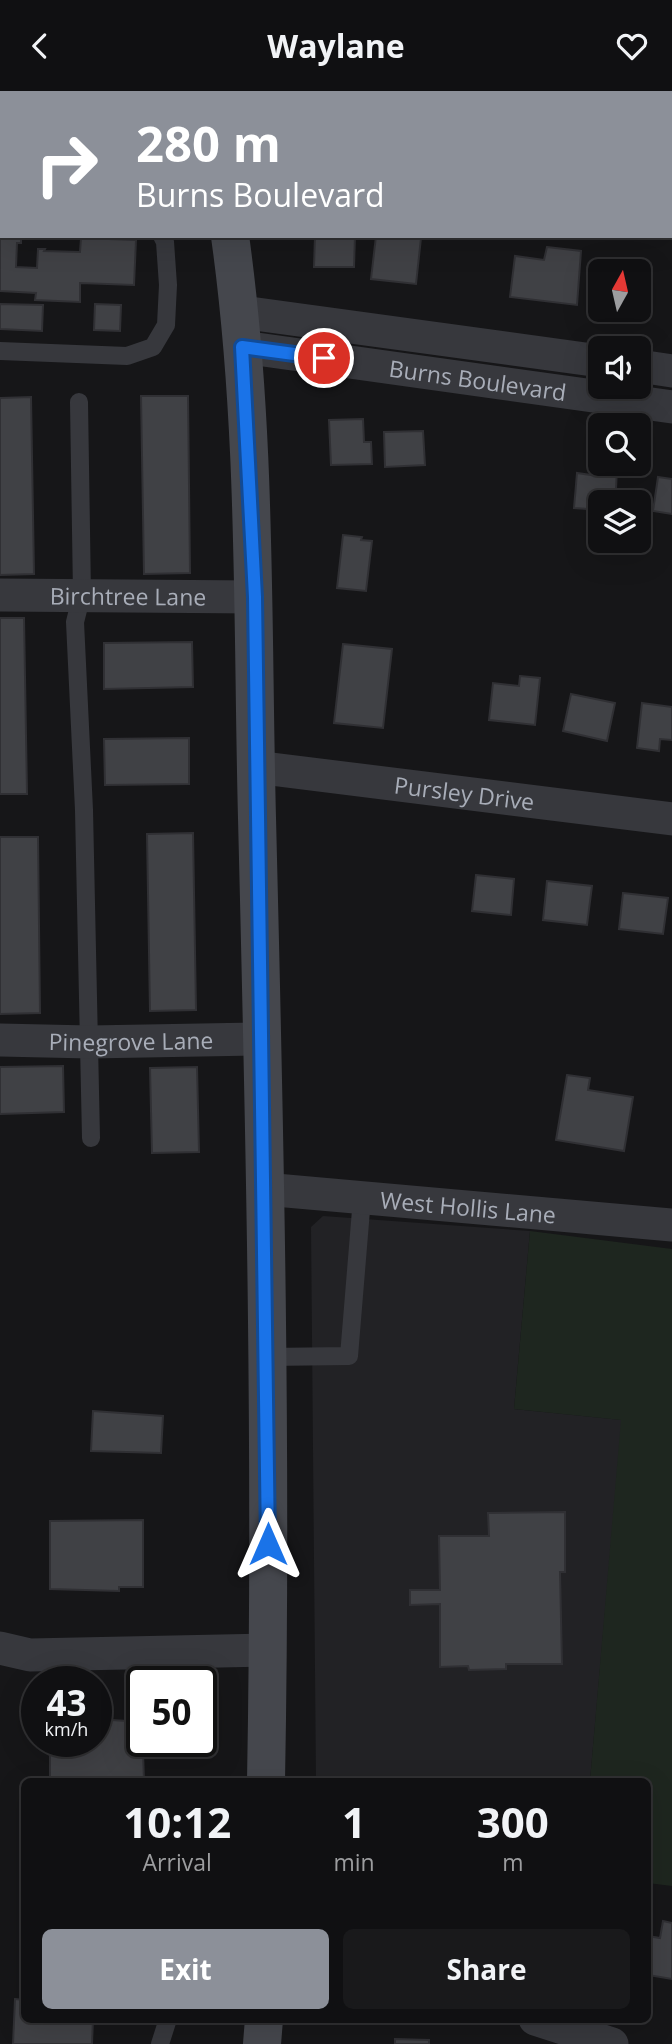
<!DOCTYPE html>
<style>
:root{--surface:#101012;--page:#19191b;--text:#f1f3f6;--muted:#9c9d9f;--line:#303032;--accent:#8c9099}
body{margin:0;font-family:"Open Sans",sans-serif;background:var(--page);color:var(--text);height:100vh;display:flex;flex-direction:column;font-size:26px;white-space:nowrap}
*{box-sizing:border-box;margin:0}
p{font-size:23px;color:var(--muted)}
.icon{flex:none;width:38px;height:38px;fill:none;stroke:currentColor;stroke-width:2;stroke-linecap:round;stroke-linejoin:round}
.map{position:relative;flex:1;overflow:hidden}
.panel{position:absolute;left:21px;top:1687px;width:630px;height:245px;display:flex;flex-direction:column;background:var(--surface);border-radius:10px;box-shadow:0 7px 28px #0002,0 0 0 2px var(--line)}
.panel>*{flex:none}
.guide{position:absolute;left:0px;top:0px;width:672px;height:147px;box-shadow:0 7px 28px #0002,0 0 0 2px var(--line);background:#8c9099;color:#fff;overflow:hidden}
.needle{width:46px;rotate:8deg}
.controls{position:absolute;left:588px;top:168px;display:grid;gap:14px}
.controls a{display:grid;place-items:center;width:63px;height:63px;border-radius:10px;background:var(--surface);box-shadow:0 7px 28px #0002,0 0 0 2px var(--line);font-size:35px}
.speed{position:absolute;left:21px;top:1575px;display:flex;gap:14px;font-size:35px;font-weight:700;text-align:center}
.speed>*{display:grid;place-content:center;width:91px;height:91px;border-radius:50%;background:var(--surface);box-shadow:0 7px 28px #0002,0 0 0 2px var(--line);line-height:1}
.speed small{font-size:18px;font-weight:400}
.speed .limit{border:4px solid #111;border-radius:10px;background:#fff;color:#111}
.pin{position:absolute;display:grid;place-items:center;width:60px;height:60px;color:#fff;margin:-30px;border:4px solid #fff;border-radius:50%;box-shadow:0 2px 7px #0007}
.me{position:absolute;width:77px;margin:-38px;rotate:0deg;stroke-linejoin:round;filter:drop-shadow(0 0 5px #0008)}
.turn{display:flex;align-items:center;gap:24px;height:147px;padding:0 21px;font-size:32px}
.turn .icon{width:91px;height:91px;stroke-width:2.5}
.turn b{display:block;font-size:49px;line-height:60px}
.eta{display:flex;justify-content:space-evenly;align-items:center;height:119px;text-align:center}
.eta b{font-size:42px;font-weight:700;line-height:49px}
.primary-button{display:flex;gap:14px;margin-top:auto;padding:14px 21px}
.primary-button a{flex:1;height:80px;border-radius:10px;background:var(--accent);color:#fff;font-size:28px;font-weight:700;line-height:80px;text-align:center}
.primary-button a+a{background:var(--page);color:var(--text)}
header{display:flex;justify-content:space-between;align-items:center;height:91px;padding:0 21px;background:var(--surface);font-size:32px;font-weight:700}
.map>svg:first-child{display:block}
.built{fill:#222225}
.green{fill:#1e261f}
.building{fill:#404145;stroke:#303034;stroke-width:2}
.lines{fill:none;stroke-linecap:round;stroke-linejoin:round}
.lane{stroke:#37383d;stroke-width:18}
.street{stroke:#37383d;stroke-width:33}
.secondary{stroke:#45474d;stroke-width:38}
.route-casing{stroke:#114b97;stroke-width:18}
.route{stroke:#1a73e8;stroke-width:12}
.labels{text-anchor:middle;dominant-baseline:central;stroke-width:5;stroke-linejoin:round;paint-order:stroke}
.street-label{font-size:23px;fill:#a8adb8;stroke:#111113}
</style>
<header><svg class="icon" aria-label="back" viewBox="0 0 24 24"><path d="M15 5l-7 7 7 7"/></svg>Waylane<svg class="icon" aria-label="heart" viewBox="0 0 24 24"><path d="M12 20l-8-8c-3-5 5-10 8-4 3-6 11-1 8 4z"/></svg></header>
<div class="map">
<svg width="672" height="1953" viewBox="0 0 672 1953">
<rect width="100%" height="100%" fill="#161618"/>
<path class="built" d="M 323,1125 L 530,1140 L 514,1318 L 622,1329 L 590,1690 L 316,1690 L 311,1136 Z"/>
<path class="green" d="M 530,1140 L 672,1158 L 672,1795 L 648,1792 L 648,1690 L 590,1690 L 621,1329 L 514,1318 Z"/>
<path class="building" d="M 0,0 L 27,0 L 2,2 L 2,145 L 21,145 L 21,152 L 17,152 L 16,176 L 37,177 L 38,158 L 45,158 L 44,160 L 80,161 L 81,147 L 136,149 L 134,194 L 80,192 L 80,211 L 35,209 L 36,202 L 0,200 Z
M 315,145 L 355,145 L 354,176 L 314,176 Z
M 376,145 L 421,147 L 416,193 L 371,188 Z
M 547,156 L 581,160 L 577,214 L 510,206 L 515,165 L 544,169 Z
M 0,213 L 43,214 L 42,240 L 0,238 Z
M 95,213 L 121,214 L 120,240 L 94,239 Z
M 141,305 L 188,305 L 190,482 L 144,483 Z
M 31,306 L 34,483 L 0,484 L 0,307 Z
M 363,328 L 364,351 L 371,351 L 372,373 L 331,374 L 329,329 Z
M 423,340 L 425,374 L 385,376 L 384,341 Z
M 591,376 L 617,378 L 616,398 L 630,400 L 628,411 L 600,411 L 600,429 L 587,424 L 588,418 L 574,417 L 577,382 L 591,384 Z
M 658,386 L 672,388 L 672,423 L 653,420 Z
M 343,444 L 362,446 L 361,449 L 372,450 L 366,500 L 337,497 Z
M 0,527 L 24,527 L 27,703 L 0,703 Z
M 192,551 L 193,596 L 104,598 L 104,552 Z
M 343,553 L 392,558 L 383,637 L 334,632 Z
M 520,585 L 540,587 L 535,634 L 489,629 L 493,592 L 519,595 Z
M 571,603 L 615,612 L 607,650 L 563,640 Z
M 642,612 L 672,616 L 672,649 L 660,648 L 659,660 L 637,657 Z
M 189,647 L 189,693 L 105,694 L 104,648 Z
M 193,742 L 196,919 L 150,920 L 147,743 Z
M 0,746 L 38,746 L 40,922 L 0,923 Z
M 476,784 L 514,788 L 511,824 L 472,820 Z
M 547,790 L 592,795 L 587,834 L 543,829 Z
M 623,802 L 668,807 L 663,843 L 619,838 Z
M 63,975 L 64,1021 L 0,1023 L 0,976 Z
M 197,976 L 199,1061 L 152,1062 L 150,977 Z
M 567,984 L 590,987 L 588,999 L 633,1006 L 624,1060 L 556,1049 Z
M 93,1320 L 163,1325 L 161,1362 L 91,1360 Z
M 565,1421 L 565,1481 L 560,1481 L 562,1573 L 506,1573 L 506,1578 L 469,1579 L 468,1575 L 440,1576 L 440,1513 L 410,1514 L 410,1499 L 440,1499 L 439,1445 L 489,1445 L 488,1422 Z
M 143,1429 L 143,1496 L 119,1496 L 119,1500 L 50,1498 L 50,1430 Z
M 96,1628 L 142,1631 L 144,1690 L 50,1690 L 50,1650 L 96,1650 Z
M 663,1830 L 672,1832 L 672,1888 L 648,1884 L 648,1845 L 660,1847 Z
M 15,1908 L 24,1909 L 24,1928 L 93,1928 L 92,1953 L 13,1953 Z
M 395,1948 L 429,1949 L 429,1953 L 395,1953 Z"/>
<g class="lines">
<path class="lane" d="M 98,0 L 98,2
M 0,260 L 127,265 L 153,256 L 166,234 L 168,194 L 165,151 L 162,145
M 79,311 L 82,503 L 75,531 L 84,719 L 91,1047
M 267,1266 L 349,1265 L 362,1107
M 160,1953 L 168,1928"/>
<g class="street">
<path d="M 241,221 L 600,270"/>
<path id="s1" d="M 242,256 L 672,316"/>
<path d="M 639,275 L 672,280"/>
<path id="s2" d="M 0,504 L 255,506"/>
<path id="s3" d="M 256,676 L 672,728"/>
<path id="s4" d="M 0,949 L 90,951 L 262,948"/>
<path id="s5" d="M 264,1098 L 672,1134"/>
<path d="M 0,1557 L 30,1564 L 268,1559"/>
<path d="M 535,1928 L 612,1953"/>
</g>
<path class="secondary" d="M 204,0 L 205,2
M 230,145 C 257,338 252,533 257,727 C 265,1048 272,1369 266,1690
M 262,1953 L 264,1928"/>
</g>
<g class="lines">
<defs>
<path id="route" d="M 268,1453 L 255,506 L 242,256 L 324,267"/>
</defs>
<use href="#route" class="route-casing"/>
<use href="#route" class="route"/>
</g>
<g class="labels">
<g class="street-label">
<text stroke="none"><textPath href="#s1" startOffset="238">Burns Boulevard</textPath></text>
<text stroke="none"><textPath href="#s2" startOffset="128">Birchtree Lane</textPath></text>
<text stroke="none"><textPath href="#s3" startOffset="210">Pursley Drive</textPath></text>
<text stroke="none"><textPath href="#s4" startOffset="131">Pinegrove Lane</textPath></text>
<text stroke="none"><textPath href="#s5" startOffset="205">West Hollis Lane</textPath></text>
</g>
</g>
</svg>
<div class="controls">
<a><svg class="needle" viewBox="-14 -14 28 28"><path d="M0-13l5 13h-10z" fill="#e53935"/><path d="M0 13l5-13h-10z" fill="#9c9d9f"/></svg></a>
<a><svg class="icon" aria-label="sound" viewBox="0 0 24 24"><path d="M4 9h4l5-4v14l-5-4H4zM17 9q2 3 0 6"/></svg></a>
<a><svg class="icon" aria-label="search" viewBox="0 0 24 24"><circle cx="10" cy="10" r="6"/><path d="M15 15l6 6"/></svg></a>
<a><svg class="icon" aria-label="layers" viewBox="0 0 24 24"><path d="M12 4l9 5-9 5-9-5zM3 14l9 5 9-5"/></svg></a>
</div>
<div class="speed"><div>43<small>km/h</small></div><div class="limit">50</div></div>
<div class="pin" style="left:324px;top:267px;background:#d93025"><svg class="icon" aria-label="arrive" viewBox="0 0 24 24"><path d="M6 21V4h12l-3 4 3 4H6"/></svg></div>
<svg class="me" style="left:268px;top:1453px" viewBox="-20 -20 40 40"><path d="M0-17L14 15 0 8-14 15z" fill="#1a73e8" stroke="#fff" stroke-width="4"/></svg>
<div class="guide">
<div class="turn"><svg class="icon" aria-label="right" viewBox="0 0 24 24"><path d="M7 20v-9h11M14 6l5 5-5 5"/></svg><div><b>280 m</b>Burns Boulevard</div></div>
</div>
<section class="panel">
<div class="eta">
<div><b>10:12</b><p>Arrival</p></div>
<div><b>1</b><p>min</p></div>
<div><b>300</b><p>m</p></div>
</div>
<div class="primary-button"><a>Exit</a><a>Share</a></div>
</section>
</div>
